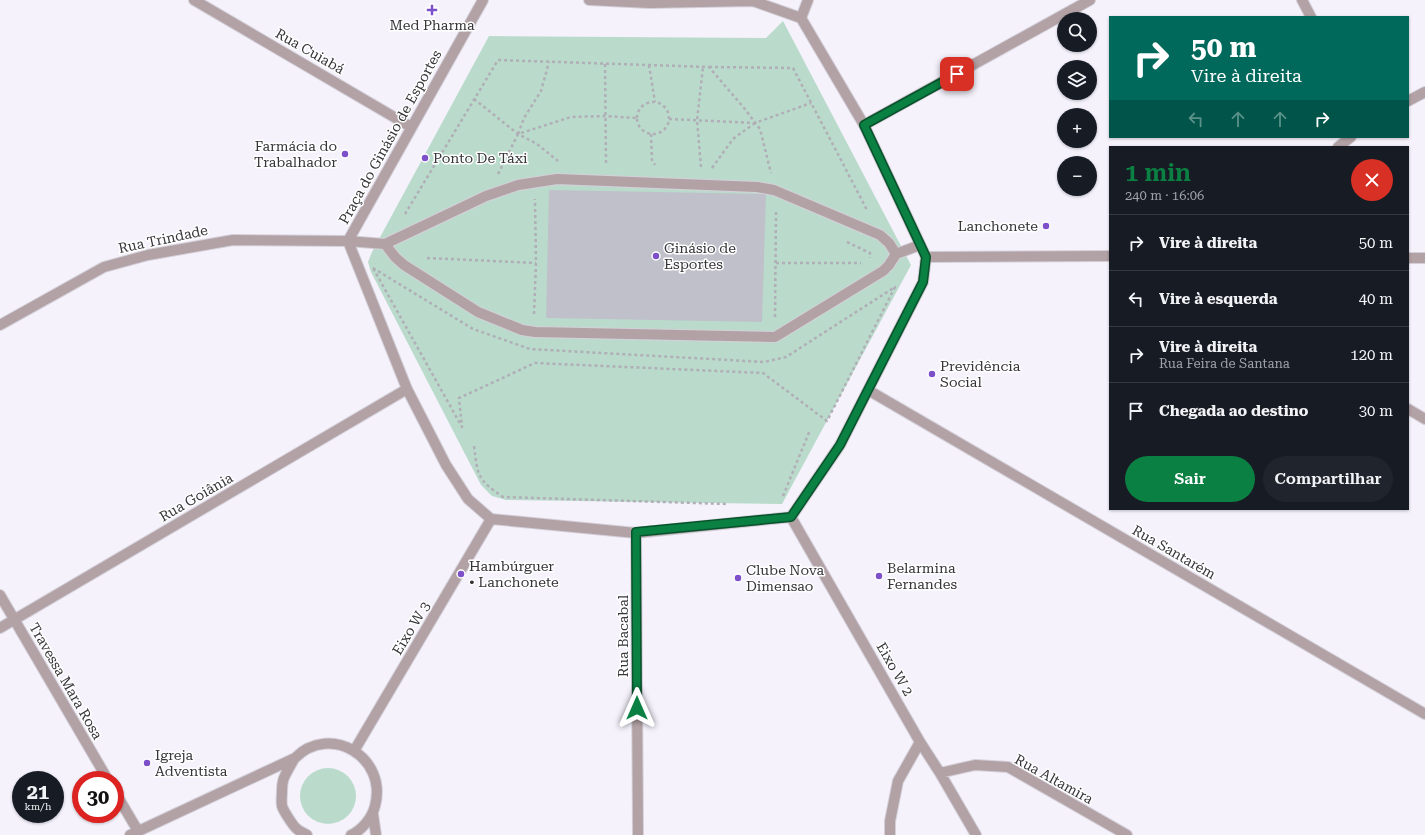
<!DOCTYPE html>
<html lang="pt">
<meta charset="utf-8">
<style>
:root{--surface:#171b24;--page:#20242c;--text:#f1f3f6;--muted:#9ea1a6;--line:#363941;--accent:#0b8043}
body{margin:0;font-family:"Roboto Serif",serif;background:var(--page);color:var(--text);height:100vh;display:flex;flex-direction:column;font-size:15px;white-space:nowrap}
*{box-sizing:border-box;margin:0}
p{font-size:13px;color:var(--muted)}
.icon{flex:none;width:22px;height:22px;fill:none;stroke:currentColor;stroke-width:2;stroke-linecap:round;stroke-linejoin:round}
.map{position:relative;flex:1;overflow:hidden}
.drawer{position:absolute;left:1109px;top:146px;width:300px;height:364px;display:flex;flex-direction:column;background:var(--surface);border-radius:0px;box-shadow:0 1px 3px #0004}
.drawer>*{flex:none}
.banner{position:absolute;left:1109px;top:16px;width:300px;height:122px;border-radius:0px;box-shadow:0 1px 3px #0004;background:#00695c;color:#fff;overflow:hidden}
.tools{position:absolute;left:1057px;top:12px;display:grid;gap:8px}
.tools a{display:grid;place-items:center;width:40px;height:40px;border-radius:50%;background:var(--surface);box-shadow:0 1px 3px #0004;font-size:20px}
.speed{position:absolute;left:12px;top:771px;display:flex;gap:8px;font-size:20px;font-weight:700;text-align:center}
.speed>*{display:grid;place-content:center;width:52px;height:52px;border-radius:50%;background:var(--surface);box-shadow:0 1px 3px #0004;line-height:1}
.speed small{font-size:10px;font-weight:400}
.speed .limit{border:6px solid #d22;background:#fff;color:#111}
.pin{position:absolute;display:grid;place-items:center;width:34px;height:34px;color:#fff;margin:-17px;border-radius:8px;box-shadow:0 2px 6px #0006}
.me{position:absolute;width:44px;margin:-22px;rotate:0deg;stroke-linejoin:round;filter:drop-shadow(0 0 3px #0008)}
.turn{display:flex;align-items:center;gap:14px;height:84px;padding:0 16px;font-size:18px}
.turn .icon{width:52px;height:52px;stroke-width:2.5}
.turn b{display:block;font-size:28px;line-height:34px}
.lanes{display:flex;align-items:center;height:38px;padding:0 16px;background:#0003;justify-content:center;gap:20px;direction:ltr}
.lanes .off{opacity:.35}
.round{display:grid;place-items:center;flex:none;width:42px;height:42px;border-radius:21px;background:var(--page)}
.head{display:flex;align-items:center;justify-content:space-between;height:68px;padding:0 16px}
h1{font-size:24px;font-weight:600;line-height:30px;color:var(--accent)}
.button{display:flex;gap:8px;margin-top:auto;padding:8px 16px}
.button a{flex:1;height:46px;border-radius:24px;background:var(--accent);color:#fff;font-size:16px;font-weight:600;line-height:46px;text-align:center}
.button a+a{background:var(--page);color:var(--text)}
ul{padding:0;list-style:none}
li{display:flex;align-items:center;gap:12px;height:56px;padding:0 16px;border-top:1px solid var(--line)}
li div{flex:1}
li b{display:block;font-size:15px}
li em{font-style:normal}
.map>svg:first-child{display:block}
.green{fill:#badbcb}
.building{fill:#bfc0ca}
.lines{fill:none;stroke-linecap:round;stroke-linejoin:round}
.lane-casing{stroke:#d3d0d9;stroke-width:12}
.street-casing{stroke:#d3d0d9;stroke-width:12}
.path{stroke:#b0aeb6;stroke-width:2.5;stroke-dasharray:3 3;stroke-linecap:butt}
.lane{stroke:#b2a1a5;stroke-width:10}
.street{stroke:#b2a1a5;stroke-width:10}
.route-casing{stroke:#07532c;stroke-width:10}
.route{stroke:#0b8043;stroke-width:7}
.poi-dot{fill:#7d50c9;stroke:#fff;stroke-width:1.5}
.labels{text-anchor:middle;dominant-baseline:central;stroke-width:3;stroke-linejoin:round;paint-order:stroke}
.poi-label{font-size:14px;fill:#363539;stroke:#fff;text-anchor:start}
.street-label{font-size:14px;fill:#363539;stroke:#fff}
</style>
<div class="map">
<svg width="1425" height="835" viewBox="0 0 1425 835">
<rect width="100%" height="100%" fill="#f5f2fc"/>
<path class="green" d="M 783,21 L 911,265 L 782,504 L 506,500 L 492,496 L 481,485 L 371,272 L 368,262 L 372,252 L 489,36 L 766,38 Z
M300 796a28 28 0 1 1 56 0a28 28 0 1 1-56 0Z"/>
<path class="building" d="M 549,190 L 766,194 L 762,322 L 546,318 Z"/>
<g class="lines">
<defs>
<path id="lane" d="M 348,241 L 385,244 L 486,196 L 518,185 L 557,179 L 757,187 L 774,190 L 880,235 L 889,243 L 896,254 L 889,265 L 883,271 L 775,337 L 535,332 L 522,330 L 478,312 L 404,265 L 395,257 L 385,244
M 896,254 L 920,245"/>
<path id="street" d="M 194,0 L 411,127
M 483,0 L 348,241 L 407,389 L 446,465 L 468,499 L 491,519 L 636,533 L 791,517 L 840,445 L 923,282 L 926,257 L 864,125 L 801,18 L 753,1 L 649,3 L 589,0
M 1302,0 L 1311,17
M 801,18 L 808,0
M 1408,101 L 1425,92
M 864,125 L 1090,0
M 1338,147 L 1351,137
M 926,257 L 1110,256
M 1408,258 L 1425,258
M 0,325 L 104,267 L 148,255 L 233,240 L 348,241
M 868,390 L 1425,714
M 1408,409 L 1425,419
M 791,517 L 920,742 L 940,773 L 976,835
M 636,533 L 638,835
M 0,595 L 108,780
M 0,628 L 407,389
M 354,751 L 491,519
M 940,773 L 975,765 L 1008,767 L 1127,835
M 115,792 L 138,831
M 373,814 L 376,835
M 130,835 L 295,758
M 307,835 C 304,833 299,831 297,829 C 293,826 283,810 282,806 C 281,801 282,795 282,791 C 282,780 284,777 289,768 C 291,765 293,760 295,758 C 330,723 388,757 375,806 C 372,818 362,830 351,835
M 890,835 L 890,821 L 898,781 L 920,742"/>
</defs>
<use href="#lane" class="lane-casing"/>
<use href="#street" class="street-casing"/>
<path class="path" d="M 605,64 L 606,164
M 649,65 L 655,102
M 709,67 L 793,68 L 867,210
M 474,99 L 518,134 L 537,144 L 558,161
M637 118a16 16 0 1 1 32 0a16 16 0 1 1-32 0Z
M 669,119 L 755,123 L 811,103
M 518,134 L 524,118 L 541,91 L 549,62
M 651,134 L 652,160 L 655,165
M 701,167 L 697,120 L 703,67
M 712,168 L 733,139 L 755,123
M 498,174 L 518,134 L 571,117 L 605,116 L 636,118
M 405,214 L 498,60 L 709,67 L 744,108 L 760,129 L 771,173
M 847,242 L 870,253 L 870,258
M 427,258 L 536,263
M 776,263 L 861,263
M 373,268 L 473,329 L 530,349 L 764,362 L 786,357 L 895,287 L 827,421 L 763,373 L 535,363 L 459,398 L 462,427 Z
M 534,314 L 536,263 L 535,199
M 775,317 L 776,210
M 474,446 C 478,477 477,479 503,497 L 727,504
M 783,496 L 810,430"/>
<use href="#lane" class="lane"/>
<use href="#street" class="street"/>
</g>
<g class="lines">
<defs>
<path id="route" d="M 637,708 L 636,532 L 791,517 L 840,445 L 923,282 L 926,257 L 864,125 L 957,74"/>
</defs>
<use href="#route" class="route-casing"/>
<use href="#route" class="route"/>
</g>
<g class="poi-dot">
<path d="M430 4h4v4h4v4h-4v4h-4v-4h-4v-4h4z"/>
<circle cx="345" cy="154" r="4"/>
<circle cx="425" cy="158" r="4"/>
<circle cx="1046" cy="226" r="4"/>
<circle cx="656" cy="256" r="4"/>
<circle cx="932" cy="374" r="4"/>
<circle cx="461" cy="574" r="4"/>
<circle cx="879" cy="576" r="4"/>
<circle cx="738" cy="578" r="4"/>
<circle cx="147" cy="763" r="4"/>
</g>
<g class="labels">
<g class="poi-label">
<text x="432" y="25" text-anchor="middle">Med Pharma</text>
<text x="337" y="146" text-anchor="end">Farmácia do<tspan x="337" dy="16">Trabalhador</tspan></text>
<text x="433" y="158">Ponto De Táxi</text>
<text x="1038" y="226" text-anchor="end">Lanchonete</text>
<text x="664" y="248">Ginásio de<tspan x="664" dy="16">Esportes</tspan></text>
<text x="940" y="366">Previdência<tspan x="940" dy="16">Social</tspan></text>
<text x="469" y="566">Hambúrguer<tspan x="469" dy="16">• Lanchonete</tspan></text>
<text x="887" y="568">Belarmina<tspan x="887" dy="16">Fernandes</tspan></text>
<text x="746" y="570">Clube Nova<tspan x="746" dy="16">Dimensao</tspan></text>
<text x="155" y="755">Igreja<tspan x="155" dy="16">Adventista</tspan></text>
</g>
<g class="street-label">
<text transform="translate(310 51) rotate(30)">Rua Cuiabá</text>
<text transform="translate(390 137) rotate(-61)">Praça do Ginásio de Esportes</text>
<text transform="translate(163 239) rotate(-12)">Rua Trindade</text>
<text transform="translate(196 497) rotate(-30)">Rua Goiânia</text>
<text transform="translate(1174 552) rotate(30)">Rua Santarém</text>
<text transform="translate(411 628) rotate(-59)">Eixo W 3</text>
<text transform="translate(623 636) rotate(-90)">Rua Bacabal</text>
<text transform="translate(895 669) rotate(60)">Eixo W 2</text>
<text transform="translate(66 681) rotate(60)">Travessa Mara Rosa</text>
<text transform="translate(1054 779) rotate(29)">Rua Altamira</text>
</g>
</g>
</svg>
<div class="tools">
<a><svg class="icon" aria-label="search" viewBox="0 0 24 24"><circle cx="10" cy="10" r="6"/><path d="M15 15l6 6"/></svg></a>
<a><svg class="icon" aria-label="layers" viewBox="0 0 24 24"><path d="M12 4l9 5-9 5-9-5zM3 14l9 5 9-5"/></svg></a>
<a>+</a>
<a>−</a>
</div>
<div class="speed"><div>21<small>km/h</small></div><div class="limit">30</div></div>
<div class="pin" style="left:957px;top:74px;background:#d93025"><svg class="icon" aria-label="arrive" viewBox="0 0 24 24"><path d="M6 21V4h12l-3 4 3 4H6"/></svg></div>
<svg class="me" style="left:637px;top:708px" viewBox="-20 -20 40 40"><path d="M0-17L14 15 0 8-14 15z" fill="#0b8043" stroke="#fff" stroke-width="4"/></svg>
<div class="banner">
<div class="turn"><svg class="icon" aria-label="right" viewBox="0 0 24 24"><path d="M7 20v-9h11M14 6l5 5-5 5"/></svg><div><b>50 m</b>Vire à direita</div></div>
<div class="lanes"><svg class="icon off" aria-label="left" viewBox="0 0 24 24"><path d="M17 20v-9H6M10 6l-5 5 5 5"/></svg><svg class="icon off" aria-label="ahead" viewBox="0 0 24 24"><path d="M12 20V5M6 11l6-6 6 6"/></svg><svg class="icon off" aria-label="ahead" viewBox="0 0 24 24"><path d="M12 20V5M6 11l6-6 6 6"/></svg><svg class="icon" aria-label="right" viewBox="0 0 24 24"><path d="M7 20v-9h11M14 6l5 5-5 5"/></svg></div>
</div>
<section class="drawer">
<div class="head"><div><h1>1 min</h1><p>240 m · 16:06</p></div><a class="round" style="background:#d93025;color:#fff"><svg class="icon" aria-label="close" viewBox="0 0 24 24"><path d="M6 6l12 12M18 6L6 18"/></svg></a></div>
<ul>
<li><svg class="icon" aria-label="right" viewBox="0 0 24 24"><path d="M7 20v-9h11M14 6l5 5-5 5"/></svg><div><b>Vire à direita</b></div><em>50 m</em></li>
<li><svg class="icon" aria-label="left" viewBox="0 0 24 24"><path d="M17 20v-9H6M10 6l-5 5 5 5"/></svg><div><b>Vire à esquerda</b></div><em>40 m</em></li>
<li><svg class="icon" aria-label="right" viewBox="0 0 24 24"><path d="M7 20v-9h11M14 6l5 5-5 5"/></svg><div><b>Vire à direita</b><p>Rua Feira de Santana</p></div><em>120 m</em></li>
<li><svg class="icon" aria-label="arrive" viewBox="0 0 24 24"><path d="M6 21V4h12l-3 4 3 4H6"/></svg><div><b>Chegada ao destino</b></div><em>30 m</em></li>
</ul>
<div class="button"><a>Sair</a><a>Compartilhar</a></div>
</section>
</div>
